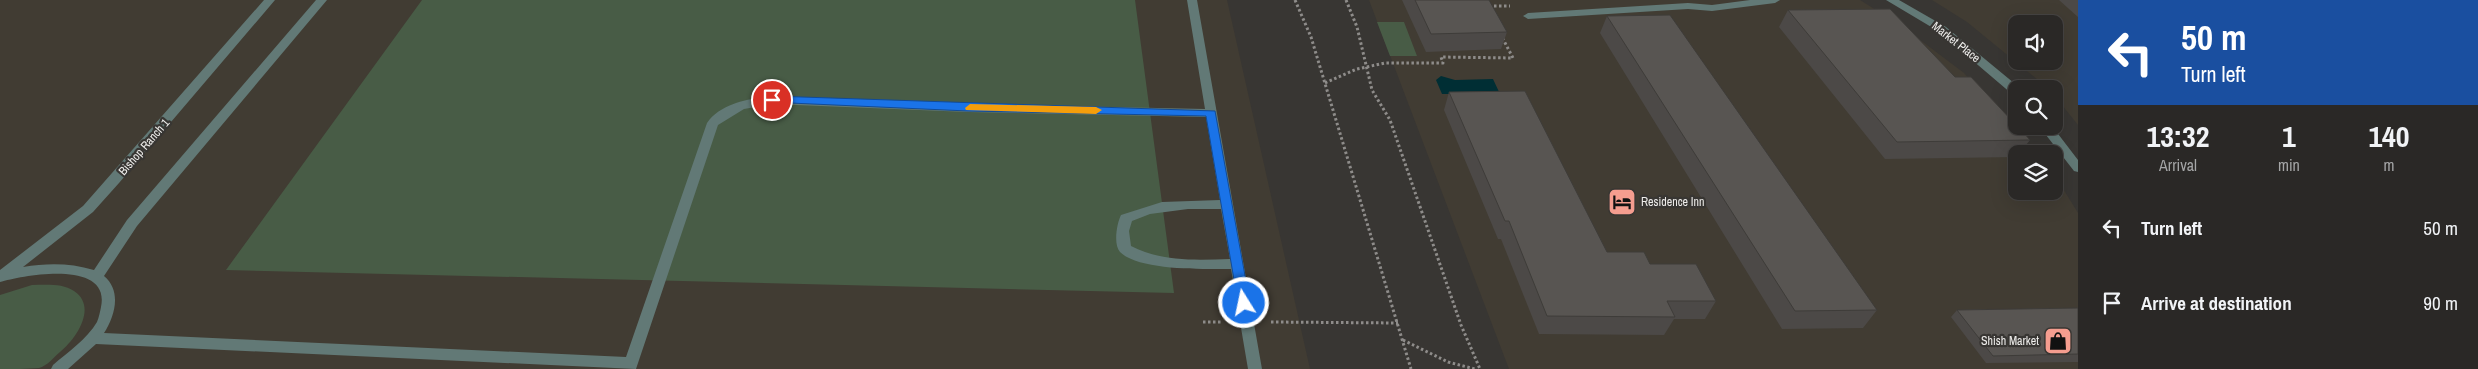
<!DOCTYPE html>
<style>
:root{--surface:#2a2826;--page:#32302e;--text:#f1f3f6;--muted:#a5a6a7;--line:#464443}
body{margin:0;font-family:"Archivo Narrow",sans-serif;background:var(--page);color:var(--text);height:100vh;display:flex;flex-direction:column;font-size:19px;white-space:nowrap}
*{box-sizing:border-box;margin:0}
p{font-size:16px;color:var(--muted)}
.icon{flex:none;width:28px;height:28px;fill:none;stroke:currentColor;stroke-width:2;stroke-linecap:round;stroke-linejoin:round}
.map{position:relative;flex:1;overflow:hidden}
.side{display:flex;flex-direction:column;background:var(--surface);width:400px}
.side>*{flex:none}
.banner{background:#1a4fa0;color:#fff;overflow:hidden}
.buttons{position:absolute;left:2008px;top:15px;display:grid;gap:10px}
.buttons a{display:grid;place-items:center;width:55px;height:55px;border-radius:10px;background:var(--surface);box-shadow:0 5px 20px #0002,0 0 0 1px var(--line);font-size:25px}
.pin{position:absolute;display:grid;place-items:center;width:42px;height:42px;color:#fff;margin:-21px;border:2px solid #fff;border-radius:50%;box-shadow:0 1px 5px #0007}
.me{position:absolute;width:55px;margin:-28px;rotate:350deg;stroke-linejoin:round;filter:drop-shadow(0 0 4px #0008)}
.turn{display:flex;align-items:center;gap:18px;height:105px;padding:0 20px;font-size:22px}
.turn .icon{width:65px;height:65px;stroke-width:2.5}
.turn b{display:block;font-size:35px;line-height:42px}
.eta{display:flex;justify-content:space-evenly;align-items:center;height:85px;text-align:center}
.eta b{font-size:30px;font-weight:700;line-height:35px}
ul{padding:0;list-style:none}
li{display:flex;align-items:center;gap:15px;height:75px;padding:0 20px}
li div{flex:1}
li b{display:block;font-size:19px}
li em{font-style:normal}
main{display:flex;flex:1;min-height:0}
.map>svg:first-child{display:block}
.built{fill:#413c33;fill-rule:evenodd}
.green{fill:#485c46}
.water{fill:#002e34}
.lines{fill:none;stroke-linecap:round;stroke-linejoin:round}
.path{stroke:#8e8c8a;stroke-width:3;stroke-dasharray:2.5 2.5;stroke-linecap:butt}
.minor{fill:#627976;fill-rule:evenodd}
.wall{fill:#4c4947}
.building{fill:#585552;stroke:#3e3c39}
.route{fill:#1a73e8;stroke:#114b97}
.slow{fill:#f59e0b}
.labels{text-anchor:middle;dominant-baseline:central;stroke-width:4.5;stroke-linejoin:round;paint-order:stroke}
.street-label{font-size:12px;fill:#eeedeb;stroke:#383633}
.poi-label{font-size:12px;fill:#eeedeb;stroke:#383633;text-anchor:start}
</style>
<main>
<div class="map">
<svg width="2078" height="369" viewBox="0 0 2078 369">
<rect width="100%" height="100%" fill="#383633"/>
<path class="built" d="M 0,0 L 1227,0 L 1310,369 L 0,369 Z
M 1369,0 L 1860,0 L 1903,27 L 1964,73 L 2036,154 L 2016,154 L 2016,191 L 2054,191 L 2054,174 L 2078,213 L 2078,369 L 1509,369 Z
M 1932,0 L 2078,0 L 2078,125 L 2054,95 L 2054,89 L 2049,89 L 1967,22 ZM 2016,24 L 2054,24 L 2054,61 L 2016,61 Z"/>
<path class="green" d="M 422,0 L 1135,0 L 1174,293 L 226,270 Z
M 1377,22 L 1404,22 L 1417,56 L 1390,56 Z
M 32,285 C 46,285 62,283 74,291 C 98,307 76,339 60,352 C 54,357 47,366 39,368 C 28,369 11,369 0,369 L 0,295 Z"/>
<path class="water" d="M 1441,76 L 1455,80 L 1493,79 L 1500,94 L 1442,94 L 1436,80 Z"/>
<g class="lines">
<path class="path" d="M 1295,0 L 1311,37 L 1411,369
M 1346,0 L 1357,27 L 1372,90 L 1390,120 L 1461,325 L 1480,369
M 1489,6 L 1510,6
M 1325,83 L 1357,69 L 1385,63 L 1443,63 L 1441,57 L 1513,58 L 1503,39
M 1203,322 L 1222,322
M 1271,322 L 1398,323
M 1403,340 L 1448,362 L 1475,369"/>
<path class="minor" d="M 264,0 L 275,0 L 119,183 L 93,212 L 23,267 C 48,263 70,263 94,270 L 127,220 L 316,0 L 327,0 L 137,226 L 104,276 C 122,291 115,316 104,333 L 626,357 L 707,123 C 721,103 749,99 772,96 L 968,104 L 1205,109 L 1187,0 L 1197,0 L 1262,369 L 1248,369 L 1231,269 C 1205,269 1139,271 1120,252 C 1113,244 1117,223 1121,215 L 1162,202 L 1220,200 L 1206,117 L 968,112 L 772,104 L 744,109 L 718,125 L 636,369 L 96,344 L 68,369 L 51,369 L 53,365 C 68,352 87,339 97,322 C 99,317 100,312 101,307 C 111,259 24,275 0,282 L 0,270 L 83,206 ZM 1188,209 L 1221,209 L 1230,259 C 1196,260 1162,262 1131,246 L 1129,231 L 1132,221 L 1150,214 Z
M 1750,0 L 1780,0 L 1775,3 L 1712,11 L 1688,9 L 1528,19 L 1523,16 L 1528,13 L 1688,3 L 1712,5 Z
M 1886,0 L 1899,0 L 1946,27 L 2020,88 L 2016,89 L 2016,95 L 2012,94 L 1938,31 Z
M 2039,126 L 2052,126 L 2078,160 L 2078,172 L 2074,171 Z"/>
</g>
<path class="wall" d="M 1402,0 L 1489,0 L 1507,32 L 1501,49 L 1426,52 Z
M 2059,0 L 2078,0 L 2078,17 Z
M 1788,10 L 1955,77 L 2030,140 L 2019,154 L 2016,154 L 2016,157 L 1885,159 L 1779,27 Z
M 1607,16 L 1877,310 L 1863,328 L 1782,329 L 1600,33 Z
M 1449,92 L 1607,252 L 1650,264 L 1716,301 L 1705,319 L 1674,319 L 1664,335 L 1539,334 L 1501,239 L 1498,239 L 1444,110 Z
M 2078,308 L 2078,362 L 1986,363 L 1951,317 L 1957,310 Z"/>
<path class="building" d="M 1415,0 L 1489,0 L 1507,32 L 1431,34 Z
M 1890,9 L 1955,77 L 1971,77 L 2016,125 L 2016,126 L 2018,126 L 2030,140 L 1897,142 L 1788,10 Z
M 1670,15 L 1877,310 L 1795,311 L 1607,16 Z
M 1525,91 L 1607,252 L 1644,252 L 1650,264 L 1696,264 L 1716,301 L 1667,301 L 1675,317 L 1547,316 L 1509,221 L 1505,221 L 1449,92 Z
M 2078,308 L 2078,354 L 1993,356 L 1957,310 Z"/>
<path class="route" d="M 772,96 L 1215,111 L 1250,303 L 1244,308 L 1238,303 L 1206,116 L 968,111 L 768,102 L 768,97 Z"/>
<path class="slow" d="M 970,104 L 1096,107 L 1102,110 L 1096,114 L 966,110 L 965,108 Z"/>
<defs>
<symbol id="hotel-square" viewBox="-11 -11 22 22"><rect x="-9" y="-9" width="18" height="18" rx="4" fill="#f59d8f" stroke="#383633"/><path d="M-6-4.5h1.5V1H6V5H4.5V3h-9V5H-6ZM-4 0a1.8 1.8 0 1 1 3.6 0ZM.5 0V-2.5h3Q6-2.5 6 0Z" fill="#111"/></symbol>
<symbol id="shop-square" viewBox="-11 -11 22 22"><rect x="-9" y="-9" width="18" height="18" rx="4" fill="#f59d8f" stroke="#383633"/><path d="M-5-2.5h2.3a2.7 3.5 0 0 1 5.4 0H5L5.5 6h-11ZM-1.5-2.5h3a1.5 2.3 0 0 0-3 0Z" fill="#111"/></symbol>
</defs>
<g fill-rule="evenodd">
<use href="#hotel-square" x="1606" y="186" width="32" height="32"/>
<use href="#shop-square" x="2042" y="325" width="32" height="32"/>
</g>
<g class="labels">
<g class="street-label">
<text transform="translate(1956 42) rotate(38)">Market Place</text>
<text transform="translate(144 147) rotate(-49)">Bishop Ranch 1</text>
</g>
<g class="poi-label">
<text x="1641" y="202">Residence Inn</text>
<text x="2039" y="341" text-anchor="end">Shish Market</text>
</g>
</g>
</svg>
<div class="buttons">
<a><svg class="icon" aria-label="sound" viewBox="0 0 24 24"><path d="M4 9h4l5-4v14l-5-4H4zM17 9q2 3 0 6"/></svg></a>
<a><svg class="icon" aria-label="search" viewBox="0 0 24 24"><circle cx="10" cy="10" r="6"/><path d="M15 15l6 6"/></svg></a>
<a><svg class="icon" aria-label="layers" viewBox="0 0 24 24"><path d="M12 4l9 5-9 5-9-5zM3 14l9 5 9-5"/></svg></a>
</div>
<div class="pin" style="left:772px;top:100px;background:#d93025"><svg class="icon" aria-label="arrive" viewBox="0 0 24 24"><path d="M6 21V4h12l-3 4 3 4H6"/></svg></div>
<svg class="me" style="left:1244px;top:303px" viewBox="-20 -20 40 40"><circle r="17" fill="#1a73e8" stroke="#fff" stroke-width="3"/><path d="M0-11L8 9 0 5-8 9z" fill="#fff"/></svg>
</div>
<section class="side">
<div class="banner">
<div class="turn"><svg class="icon" aria-label="left" viewBox="0 0 24 24"><path d="M17 20v-9H6M10 6l-5 5 5 5"/></svg><div><b>50 m</b>Turn left</div></div>
</div>
<div class="eta">
<div><b>13:32</b><p>Arrival</p></div>
<div><b>1</b><p>min</p></div>
<div><b>140</b><p>m</p></div>
</div>
<ul>
<li><svg class="icon" aria-label="left" viewBox="0 0 24 24"><path d="M17 20v-9H6M10 6l-5 5 5 5"/></svg><div><b>Turn left</b></div><em>50 m</em></li>
<li><svg class="icon" aria-label="arrive" viewBox="0 0 24 24"><path d="M6 21V4h12l-3 4 3 4H6"/></svg><div><b>Arrive at destination</b></div><em>90 m</em></li>
</ul>
</section>
</main>
